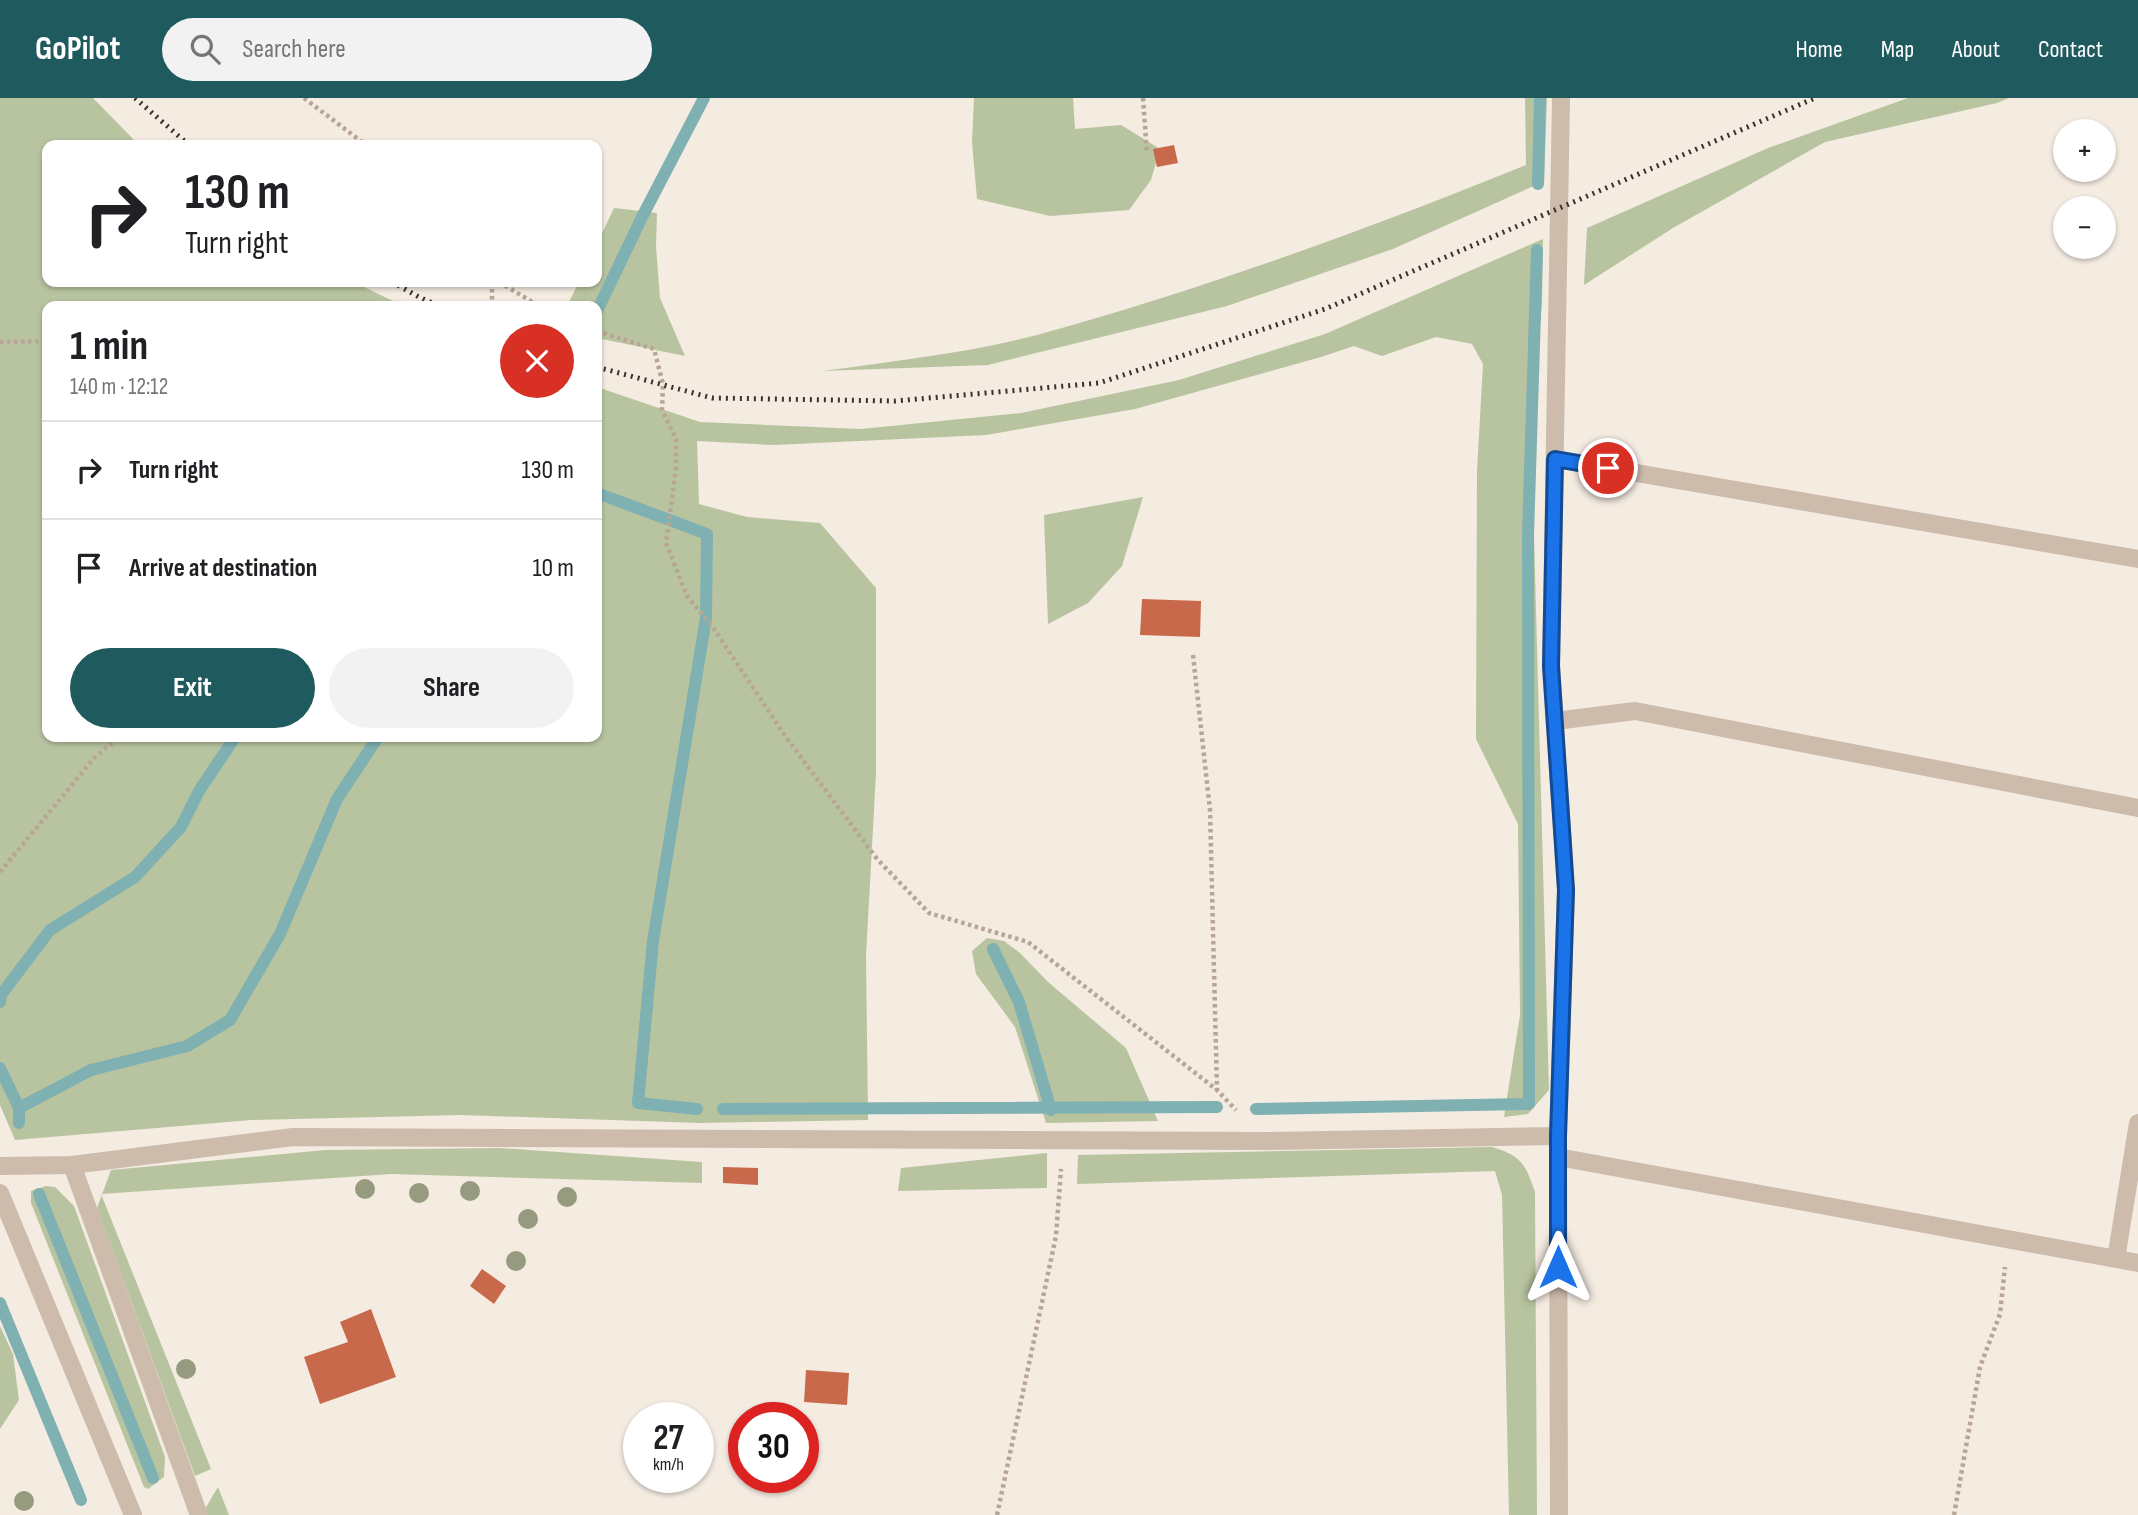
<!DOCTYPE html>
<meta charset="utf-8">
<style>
:root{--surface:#fff;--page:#f2f2f2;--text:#202124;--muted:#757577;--line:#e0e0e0;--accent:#1f5a5e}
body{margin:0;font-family:"Sofia Sans Condensed",sans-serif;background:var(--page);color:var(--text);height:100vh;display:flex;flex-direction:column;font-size:26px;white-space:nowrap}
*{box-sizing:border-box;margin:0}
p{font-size:23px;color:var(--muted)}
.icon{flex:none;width:38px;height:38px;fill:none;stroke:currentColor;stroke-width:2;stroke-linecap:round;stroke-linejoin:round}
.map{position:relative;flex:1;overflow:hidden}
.panel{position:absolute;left:42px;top:203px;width:560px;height:441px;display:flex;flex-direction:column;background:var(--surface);border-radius:14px;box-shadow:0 2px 5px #0004}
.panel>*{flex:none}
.top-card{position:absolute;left:42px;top:42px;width:560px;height:147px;border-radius:14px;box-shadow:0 2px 5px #0004;background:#fff;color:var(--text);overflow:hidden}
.fabs{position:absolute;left:2053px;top:21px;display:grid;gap:14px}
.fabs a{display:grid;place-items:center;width:63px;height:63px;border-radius:50%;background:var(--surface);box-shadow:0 2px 5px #0004;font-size:35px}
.speed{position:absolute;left:623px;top:1304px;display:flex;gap:14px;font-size:35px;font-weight:700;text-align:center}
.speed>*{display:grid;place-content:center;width:91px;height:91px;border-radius:50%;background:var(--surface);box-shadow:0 2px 5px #0004;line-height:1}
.speed small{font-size:18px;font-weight:400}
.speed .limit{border:10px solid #d22;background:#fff;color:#111}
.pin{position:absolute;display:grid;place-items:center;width:60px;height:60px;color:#fff;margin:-30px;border:4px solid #fff;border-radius:50%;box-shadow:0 2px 7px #0007}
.me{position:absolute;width:77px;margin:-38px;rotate:0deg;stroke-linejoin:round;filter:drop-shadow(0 0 5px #0008)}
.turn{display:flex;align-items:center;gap:24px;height:147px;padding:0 28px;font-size:32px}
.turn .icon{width:91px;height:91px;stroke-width:2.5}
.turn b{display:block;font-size:49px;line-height:60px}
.round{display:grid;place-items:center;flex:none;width:74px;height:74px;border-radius:37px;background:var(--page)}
.overview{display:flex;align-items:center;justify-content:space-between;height:119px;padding:0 28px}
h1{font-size:42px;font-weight:700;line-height:52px}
.cta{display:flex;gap:14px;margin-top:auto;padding:14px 28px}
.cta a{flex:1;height:80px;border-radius:42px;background:var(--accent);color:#fff;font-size:28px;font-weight:700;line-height:80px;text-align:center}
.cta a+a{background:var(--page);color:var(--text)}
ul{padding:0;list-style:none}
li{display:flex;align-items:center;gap:21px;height:98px;padding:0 28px;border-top:2px solid var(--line)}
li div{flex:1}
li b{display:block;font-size:26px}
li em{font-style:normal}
header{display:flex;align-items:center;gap:42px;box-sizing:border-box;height:98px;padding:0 35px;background:var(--accent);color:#fff}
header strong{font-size:33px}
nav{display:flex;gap:38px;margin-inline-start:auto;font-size:24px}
.search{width:490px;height:63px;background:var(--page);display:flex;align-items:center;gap:18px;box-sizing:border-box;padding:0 24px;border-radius:38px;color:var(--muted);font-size:26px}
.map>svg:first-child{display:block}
.green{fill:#b8c4a0}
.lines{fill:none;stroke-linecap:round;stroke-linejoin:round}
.stream{stroke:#7fb0b2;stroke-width:12}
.building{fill:#c8694b}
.path{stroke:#b9a596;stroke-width:4.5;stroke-dasharray:3.5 3.5;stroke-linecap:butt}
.lane{stroke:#cdbbac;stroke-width:18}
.street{stroke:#cdbbac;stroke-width:18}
.rail{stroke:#3b302b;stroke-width:5;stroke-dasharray:2 5;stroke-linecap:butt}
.tree{fill:#969b7f}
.route-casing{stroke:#114b97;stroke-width:18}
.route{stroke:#1a73e8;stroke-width:12}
</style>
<header>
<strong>GoPilot</strong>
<div class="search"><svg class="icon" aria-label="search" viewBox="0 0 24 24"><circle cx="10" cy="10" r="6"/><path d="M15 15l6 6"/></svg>Search here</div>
<nav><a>Home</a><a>Map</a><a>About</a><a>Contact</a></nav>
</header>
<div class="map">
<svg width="2138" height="1417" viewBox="0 0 2138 1417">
<rect width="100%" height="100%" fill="#f4ebe1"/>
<path class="green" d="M 0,0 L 93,0 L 139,47 L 47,47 L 47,184 L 354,184 L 403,208 L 47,208 L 47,639 L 597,639 L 597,289 L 700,324 L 861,331 L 1021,315 L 1179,282 L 1325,236 L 1543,141 L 1542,205 L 1531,327 L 1549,992 L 1528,1016 L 1504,1019 L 1520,917 L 1518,726 L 1476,641 L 1477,373 L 1483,266 L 1472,246 L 1436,239 L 1382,258 L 1354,248 L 1321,259 L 1135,311 L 986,337 L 774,347 L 697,343 L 699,406 L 747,419 L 820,425 L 876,490 L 876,675 L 866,858 L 868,1022 L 700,1025 L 461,1017 L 251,1022 L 15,1042 L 0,1007 Z
M 974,0 L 1073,0 L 1075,31 L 1121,27 L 1160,51 L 1151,82 L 1129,112 L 1050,118 L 977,101 L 972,44 Z
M 1525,0 L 1547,0 L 1544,85 L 1538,86 L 1393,151 L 1227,208 L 988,267 L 823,273 C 894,263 967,255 1037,237 C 1201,192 1368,131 1526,67 Z
M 1908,0 L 2009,0 L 1997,5 L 1825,44 L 1673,130 L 1584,187 L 1587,130 L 1768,50 Z
M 614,110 L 657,115 L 656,148 L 660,200 L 685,258 L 597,240 L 597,208 L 567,208 L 579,184 L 597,184 L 597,146 Z
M 1143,399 L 1122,468 L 1088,505 L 1048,526 L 1044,417 Z
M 987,840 L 1004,843 L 1020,855 L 1048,884 L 1126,950 L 1158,1023 L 1046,1025 L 1015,929 L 976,876 L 972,853 Z
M 1492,1049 C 1522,1058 1525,1066 1535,1094 L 1537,1417 L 1509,1417 L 1502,1097 L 1495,1073 L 1077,1086 L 1078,1057 Z
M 499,1050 L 702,1064 L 702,1085 L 391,1076 L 101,1096 L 211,1371 L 195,1378 L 97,1110 L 111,1072 L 325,1052 Z
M 1047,1055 L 1047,1090 L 898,1093 L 901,1070 Z
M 46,1088 L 55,1089 L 74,1108 L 165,1359 L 164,1379 L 148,1391 L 144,1389 L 31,1105 L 31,1093 Z
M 0,1228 L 13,1256 L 19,1302 L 0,1331 Z
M 218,1389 L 229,1417 L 208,1417 L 205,1411 Z"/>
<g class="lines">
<path class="stream" d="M 1538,86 L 1540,0
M 597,213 L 643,117 L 704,0
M 597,395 L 707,436 L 706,520 L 653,843 L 638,1005 L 697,1011
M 993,851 L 1019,904 L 1051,1012
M 0,904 L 1,897 L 50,832 L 135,779 L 181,729 L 199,693 L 235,639
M 0,970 L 19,1010 L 19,1025
M 19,1010 L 91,972 L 187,948 L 230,922 L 280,836 L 337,701 L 378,639
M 723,1011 L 1217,1009
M 1256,1011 L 1529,1006 L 1528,437 L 1537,152
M 39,1096 L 153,1380
M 0,1205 L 81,1402"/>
</g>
<path class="building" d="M 1174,47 L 1178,65 L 1157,69 L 1153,51 Z
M 1142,501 L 1201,503 L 1200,539 L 1140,537 Z
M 723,1069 L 758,1070 L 758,1087 L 723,1085 Z
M 482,1171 L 506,1188 L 494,1206 L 470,1188 Z
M 371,1211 L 396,1279 L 320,1306 L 304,1259 L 348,1244 L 340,1224 Z
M 806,1272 L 849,1275 L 847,1307 L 804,1304 Z"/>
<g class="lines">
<path class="path" d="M 304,0 L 366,47
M 1143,0 L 1147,56
M 492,184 L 492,208
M 499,184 L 539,208
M 597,233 L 654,251 L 663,286 L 662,312 L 676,341 L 676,371 L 666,445 L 687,498 L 712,528 L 788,642 L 877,761 L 929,815 L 1028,844 L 1217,992 L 1236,1012
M 0,244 L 47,243
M 1193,557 L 1210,712 L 1217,992
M 0,774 L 94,660 L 119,639
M 997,1417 L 1056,1138 L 1061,1071
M 1954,1417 L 1980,1269 L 2000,1216 L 2005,1169"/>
<path class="lane" d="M 72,1067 L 199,1417"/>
<path class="street" d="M 1555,361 L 2138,461
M 1555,623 L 1635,613 L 2138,710
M 1558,1059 L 2138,1165
M 0,1068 L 72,1067 L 293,1039 L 1266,1043 L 1558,1038
M 0,1095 L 133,1417
M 2116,1161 L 2138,1025
M 1559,1417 L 1558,1038 L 1566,792 L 1551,568 L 1561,0"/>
<path class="rail" d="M 135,0 L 189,47
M 392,184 L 419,199 L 439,208
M 597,269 L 712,300 L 895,303 L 1099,285 L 1325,211 L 1815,0"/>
</g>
<g class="tree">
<circle cx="365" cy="1091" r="10"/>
<circle cx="470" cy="1093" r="10"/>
<circle cx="419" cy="1095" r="10"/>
<circle cx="567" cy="1099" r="10"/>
<circle cx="528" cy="1121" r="10"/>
<circle cx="516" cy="1163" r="10"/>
<circle cx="186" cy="1271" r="10"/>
<circle cx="24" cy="1403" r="10"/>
</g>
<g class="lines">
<defs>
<path id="route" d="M 1558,1169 L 1558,1038 L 1566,792 L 1551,568 L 1555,361 L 1608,370"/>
</defs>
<use href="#route" class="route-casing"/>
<use href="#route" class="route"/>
</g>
</svg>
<div class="fabs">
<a>+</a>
<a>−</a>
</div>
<div class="speed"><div>27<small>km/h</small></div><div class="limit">30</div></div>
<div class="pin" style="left:1608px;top:370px;background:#d93025"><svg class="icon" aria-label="arrive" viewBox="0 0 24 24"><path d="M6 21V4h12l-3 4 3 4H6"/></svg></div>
<svg class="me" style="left:1558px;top:1169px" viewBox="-20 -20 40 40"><path d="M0-17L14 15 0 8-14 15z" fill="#1a73e8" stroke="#fff" stroke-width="4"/></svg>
<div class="top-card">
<div class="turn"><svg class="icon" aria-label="right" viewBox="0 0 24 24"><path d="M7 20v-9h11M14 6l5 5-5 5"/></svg><div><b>130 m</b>Turn right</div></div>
</div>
<section class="panel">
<div class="overview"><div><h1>1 min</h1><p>140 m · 12:12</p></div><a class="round" style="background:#d93025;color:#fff"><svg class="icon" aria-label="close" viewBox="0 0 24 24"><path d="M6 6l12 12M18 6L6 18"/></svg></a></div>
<ul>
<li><svg class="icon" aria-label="right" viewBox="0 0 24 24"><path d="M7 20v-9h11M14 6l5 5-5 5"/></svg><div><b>Turn right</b></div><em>130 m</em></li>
<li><svg class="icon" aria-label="arrive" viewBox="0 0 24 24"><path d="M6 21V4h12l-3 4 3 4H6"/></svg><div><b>Arrive at destination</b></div><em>10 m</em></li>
</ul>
<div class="cta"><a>Exit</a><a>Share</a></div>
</section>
</div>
